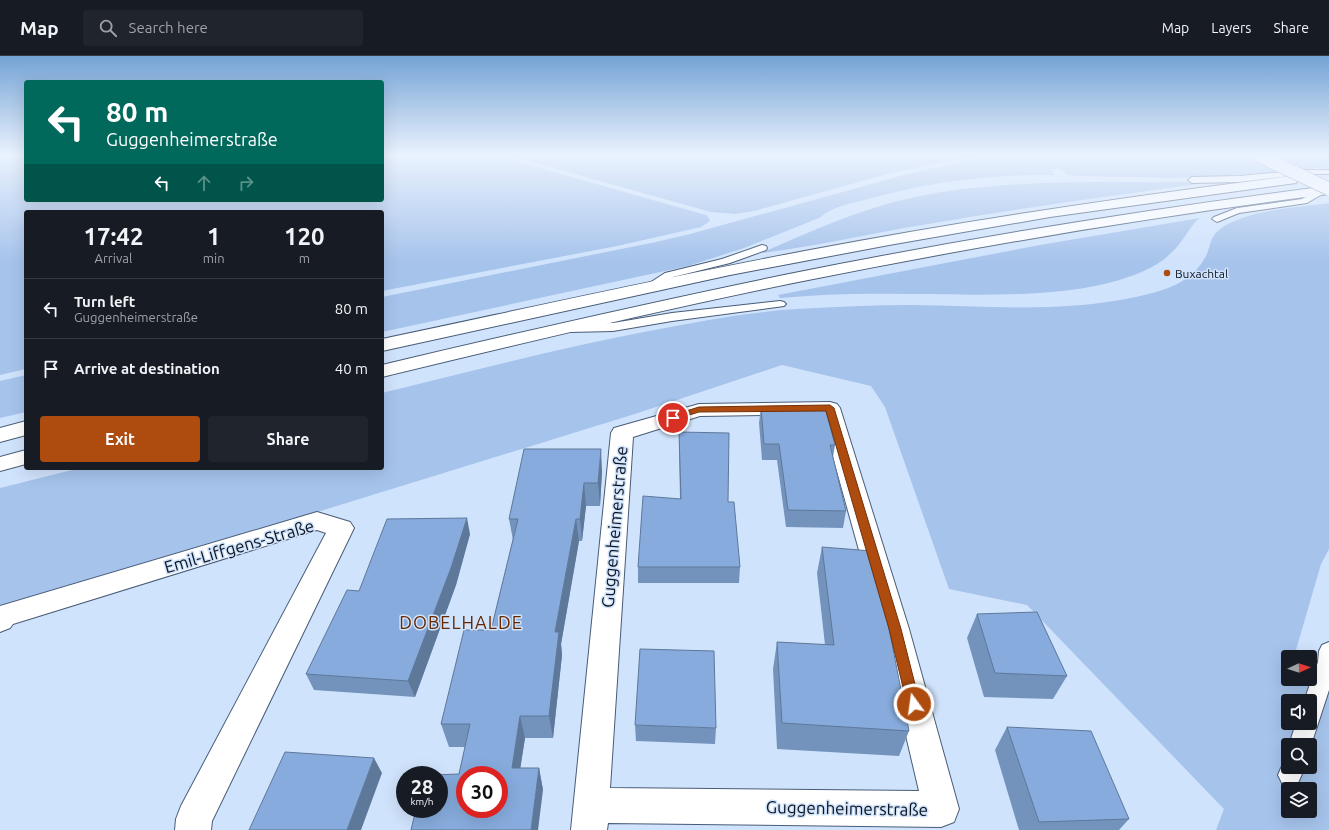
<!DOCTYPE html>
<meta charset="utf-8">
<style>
:root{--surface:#171b24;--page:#20242c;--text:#f1f3f6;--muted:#9ea1a6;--line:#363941;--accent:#ae4c0f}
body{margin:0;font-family:Ubuntu,sans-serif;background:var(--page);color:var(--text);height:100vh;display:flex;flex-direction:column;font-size:15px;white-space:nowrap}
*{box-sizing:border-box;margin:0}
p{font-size:13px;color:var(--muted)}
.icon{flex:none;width:22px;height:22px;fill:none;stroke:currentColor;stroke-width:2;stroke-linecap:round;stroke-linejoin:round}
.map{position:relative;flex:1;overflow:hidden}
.drawer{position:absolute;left:24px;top:154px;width:360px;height:260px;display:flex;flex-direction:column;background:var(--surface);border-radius:4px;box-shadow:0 4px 16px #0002}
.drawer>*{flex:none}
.guide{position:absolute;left:24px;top:24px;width:360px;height:122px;border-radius:4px;box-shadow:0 4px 16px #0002;background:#00695c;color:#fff;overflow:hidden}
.needle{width:26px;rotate:87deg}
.tools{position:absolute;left:1281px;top:594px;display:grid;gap:8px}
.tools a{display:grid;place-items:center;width:36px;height:36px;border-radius:4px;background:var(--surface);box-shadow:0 4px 16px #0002;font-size:20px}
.speed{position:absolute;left:396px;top:710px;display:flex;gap:8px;font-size:20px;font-weight:700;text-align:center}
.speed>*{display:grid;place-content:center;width:52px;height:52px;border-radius:50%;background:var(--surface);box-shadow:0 4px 16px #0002;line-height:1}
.speed small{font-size:10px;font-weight:400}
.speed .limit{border:6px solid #d22;background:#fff;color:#111}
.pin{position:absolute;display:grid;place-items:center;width:34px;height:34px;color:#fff;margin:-17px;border:2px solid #fff;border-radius:50%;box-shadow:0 1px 4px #0007}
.me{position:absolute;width:44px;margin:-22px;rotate:346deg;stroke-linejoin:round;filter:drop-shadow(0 0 3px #0008)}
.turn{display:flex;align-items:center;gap:14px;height:84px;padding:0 16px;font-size:18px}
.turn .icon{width:52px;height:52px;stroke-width:2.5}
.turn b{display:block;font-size:28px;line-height:34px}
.lanes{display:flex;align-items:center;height:38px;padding:0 16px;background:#0003;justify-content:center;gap:20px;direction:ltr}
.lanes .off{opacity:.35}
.eta{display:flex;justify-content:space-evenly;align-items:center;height:68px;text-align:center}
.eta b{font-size:24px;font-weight:600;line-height:28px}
.cta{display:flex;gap:8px;margin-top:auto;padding:8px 16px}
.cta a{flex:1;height:46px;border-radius:4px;background:var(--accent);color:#fff;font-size:16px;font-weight:600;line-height:46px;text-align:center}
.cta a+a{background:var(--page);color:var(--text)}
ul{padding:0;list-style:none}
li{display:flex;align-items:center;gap:12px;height:60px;padding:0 16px;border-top:1px solid var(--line)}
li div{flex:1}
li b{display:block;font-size:15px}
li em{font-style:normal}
header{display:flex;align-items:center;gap:24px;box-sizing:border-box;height:56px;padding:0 20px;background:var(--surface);border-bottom:1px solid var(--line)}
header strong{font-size:19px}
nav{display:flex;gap:22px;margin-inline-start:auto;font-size:14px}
.search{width:280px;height:36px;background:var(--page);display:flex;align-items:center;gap:10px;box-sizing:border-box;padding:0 14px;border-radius:4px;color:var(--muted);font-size:15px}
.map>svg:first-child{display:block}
.green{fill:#a6c3eb;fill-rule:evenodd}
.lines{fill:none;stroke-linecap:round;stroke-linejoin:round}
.service-casing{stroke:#485c77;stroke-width:2}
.minor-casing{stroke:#485c77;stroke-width:2}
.motorway-casing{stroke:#485c77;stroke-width:2}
.service{fill:#fff;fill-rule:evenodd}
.minor{fill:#fff;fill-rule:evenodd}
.motorway{fill:#fff;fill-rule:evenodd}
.minor-bridge-casing{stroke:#485c77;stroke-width:14;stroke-linecap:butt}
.minor-bridge{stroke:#fff;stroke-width:13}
.wall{fill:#7393bd}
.shaded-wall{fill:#5e789a}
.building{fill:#86abdc;stroke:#5e789a;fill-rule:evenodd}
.route{fill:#ae4c0f;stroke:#71310a}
.poi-dot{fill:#ae4c0f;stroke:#d0e3fc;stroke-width:1.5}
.labels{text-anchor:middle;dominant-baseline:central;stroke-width:3;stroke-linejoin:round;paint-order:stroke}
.far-poi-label{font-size:12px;fill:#0d1520;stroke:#d0e3fc;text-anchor:start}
.near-street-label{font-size:17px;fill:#0d1520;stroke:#d0e3fc}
.near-neighbourhood-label{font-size:18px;letter-spacing:1px;fill:#652801;stroke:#d0e3fc}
</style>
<header>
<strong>Map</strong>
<div class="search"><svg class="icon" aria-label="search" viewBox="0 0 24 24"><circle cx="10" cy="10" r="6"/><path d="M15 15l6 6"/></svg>Search here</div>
<nav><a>Map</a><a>Layers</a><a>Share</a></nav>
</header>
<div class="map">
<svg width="1329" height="774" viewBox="0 0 1329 774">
<rect width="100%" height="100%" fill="#d0e3fc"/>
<path class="green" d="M 0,98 L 26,98 L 26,144 L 382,144 L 382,98 L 490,98 L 706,159 L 709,162 L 710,165 L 701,171 L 617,190 L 382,235 L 382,156 L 26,156 L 26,313 L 0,319 Z
M 503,98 L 980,98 L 891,117 L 754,155 L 735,158 L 711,156 Z
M 1012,98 L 1242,98 L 1281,116 L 1176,122 L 1074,120 L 1073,119 L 1067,119 L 1060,113 L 1051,113 L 1055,119 C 990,118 926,126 864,144 C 848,148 832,151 819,162 L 744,192 L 688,210 L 382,276 L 382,241 L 656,186 L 690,178 L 904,119 L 985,101 Z
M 1265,98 L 1329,98 L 1329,111 L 1300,114 Z
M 1195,126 L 1198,128 C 1109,140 1021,152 934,167 C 876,176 819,190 761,197 C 810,176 859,153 911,142 C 1004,122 1101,127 1195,126 Z
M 1329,147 L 1329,493 L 1321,508 L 1294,601 L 1288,601 L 1288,622 L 1286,629 L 1329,617 L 1329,774 L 1216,774 L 1224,753 L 1027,549 L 949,533 L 885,351 L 871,330 L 782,309 L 638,357 L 0,554 L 0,432 L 80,412 L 382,412 L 382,337 C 472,315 563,291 654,274 C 701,265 749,256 797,253 C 835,251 874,249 912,249 C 987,250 1061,257 1136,241 C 1164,235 1192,227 1206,200 C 1211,190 1209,182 1219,174 C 1245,153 1296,152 1329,147 ZM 1288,645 L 1310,645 L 1310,667 L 1288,667 ZM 1288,689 L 1310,689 L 1310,711 L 1288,711 ZM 1288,733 L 1310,733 L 1310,755 L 1288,755 Z
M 1200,162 C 1192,168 1189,175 1183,183 C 1176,193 1167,202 1157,208 C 1093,246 980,238 907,238 C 864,237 822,238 780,242 L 778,239 L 1040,189 Z
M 26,319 L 26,356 L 0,362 L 0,325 Z"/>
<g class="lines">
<defs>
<path id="service" d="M 1307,114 L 1329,114 L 1329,118 L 1307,118 L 1239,126 L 1192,127 L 1188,124 L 1192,121 L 1239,120 Z
M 1321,132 L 1324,133 L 1325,135 L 1324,137 L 1307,147 L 1239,157 L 1217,166 L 1212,163 L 1214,161 L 1237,152 L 1302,143 Z
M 762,189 L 766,190 L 767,192 L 766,194 L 730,207 L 673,221 L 655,232 L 647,232 L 645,230 L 665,217 L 722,203 Z
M 780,245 L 784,246 L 786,248 L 784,250 L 672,265 L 613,275 L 569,276 L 565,275 L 563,272 L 565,269 L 569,268 L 613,267 L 672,257 Z
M 1329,586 L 1329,634 L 1311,689 L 1310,692 L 1310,689 L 1289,689 L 1296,667 L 1310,667 L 1310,645 L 1304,645 L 1318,606 L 1319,595 L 1322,589 Z
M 1288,702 L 1288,711 L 1305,711 L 1298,727 L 1290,730 L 1282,727 L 1278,719 L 1285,703 Z"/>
<path id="minor" d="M 830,346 L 837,348 L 840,352 L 909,573 L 959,753 L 954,766 L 941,771 L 608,767 L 607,774 L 571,774 L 611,377 L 614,372 L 699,348 ZM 821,358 L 881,573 L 919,735 L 610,732 L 633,381 L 700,360 Z
M 317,456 L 350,466 L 354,472 L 212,765 L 211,774 L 175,774 L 176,763 L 181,750 L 326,477 L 317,474 L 13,568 L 10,572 L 0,576 L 0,550 Z"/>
<path id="motorway" d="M 1292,120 L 1296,121 L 1298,124 L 1296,127 L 1050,161 L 889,189 L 730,219 L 382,295 L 382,283 C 524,253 667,221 810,194 C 970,164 1131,140 1292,120 Z
M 1329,130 L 1329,138 C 1149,161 971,191 793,227 C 655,255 519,288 382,321 L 382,309 C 517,277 653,246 789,218 C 968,182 1148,153 1329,130 Z
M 26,365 L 26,379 L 0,386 L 0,372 Z
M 26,394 L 26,408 L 0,415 L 0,401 Z"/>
</defs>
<use href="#service" class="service-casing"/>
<use href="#minor" class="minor-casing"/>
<use href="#motorway" class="motorway-casing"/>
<use href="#service" class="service"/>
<use href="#minor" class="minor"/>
<use href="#motorway" class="motorway"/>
<defs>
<path id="minor-bridge" d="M 1260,100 L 1329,133"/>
</defs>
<use href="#minor-bridge" class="minor-bridge-casing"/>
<use href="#minor-bridge" class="minor-bridge"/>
</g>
<path class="wall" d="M 761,351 L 835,389 L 833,401 L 846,455 L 843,472 L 786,471 L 777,404 L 762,404 L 759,367 Z
M 679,376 L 728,446 L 740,511 L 739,527 L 638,527 L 638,511 L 680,443 L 679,392 Z
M 602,415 L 600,450 L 586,450 L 582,485 L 579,485 L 561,588 L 562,599 L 553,682 L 525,682 L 520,712 L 539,712 L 543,734 L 459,718 L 465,691 L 449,691 L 441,668 L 491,574 L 513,484 L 509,463 Z
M 470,478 L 456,529 L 415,641 L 314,634 L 306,618 L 359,535 Z
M 822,491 L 909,675 L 899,700 L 777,693 L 773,613 L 777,586 L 825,589 L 817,517 Z
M 977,558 L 1067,620 L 1053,643 L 984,641 L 967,582 Z
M 635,669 L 716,672 L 715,688 L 636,685 Z
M 1007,671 L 1129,763 L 1119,774 L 1019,774 L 995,694 Z"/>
<path class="shaded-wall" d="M 601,393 L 602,415 L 600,450 L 598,427 Z
M 584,427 L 586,450 L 582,485 L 580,463 Z
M 467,462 L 470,478 L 456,529 L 415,641 L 408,625 Z
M 576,463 L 579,485 L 561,588 L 562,599 L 553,682 L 549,660 L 555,576 Z
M 520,660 L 525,682 L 517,734 L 512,712 Z
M 374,702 L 382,717 L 361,774 L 347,774 Z
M 539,712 L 543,734 L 538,774 L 531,774 Z"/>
<path class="building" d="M 761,351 L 825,352 L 835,389 L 830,389 L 846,455 L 788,454 L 779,388 L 764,388 Z
M 679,376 L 729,377 L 728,446 L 734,446 L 740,511 L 638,511 L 643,440 L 681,443 Z
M 524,393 L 601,393 L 598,427 L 584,427 L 580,463 L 576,463 L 555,576 L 559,576 L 549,660 L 520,660 L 512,712 L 539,712 L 531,774 L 411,774 L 416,753 L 439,753 L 439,719 L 432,719 L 459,718 L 470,668 L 441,668 L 464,574 L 491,574 L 518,463 L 509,463 ZM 465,719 L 499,719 L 499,753 L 465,753 Z
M 467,462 L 451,512 L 408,625 L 306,618 L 347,534 L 359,535 L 387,463 Z
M 822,491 L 872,495 L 886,557 L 909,675 L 782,667 L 777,586 L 834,589 Z
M 1037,556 L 1067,620 L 995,617 L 977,558 Z
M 640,593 L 714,595 L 716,672 L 635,669 Z
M 1007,671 L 1091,675 L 1129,763 L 1039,766 Z
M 285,696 L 374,702 L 347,774 L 249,774 Z"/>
<linearGradient id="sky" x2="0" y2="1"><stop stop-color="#74a3d5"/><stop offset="0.48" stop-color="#eaf2fe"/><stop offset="1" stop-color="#eaf2fe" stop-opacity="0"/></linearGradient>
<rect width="1329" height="206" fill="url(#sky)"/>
<path class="route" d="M 830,349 L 834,352 L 901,573 L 920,648 L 919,652 L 914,654 L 909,652 L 907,648 L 889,573 L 826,355 L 699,356 L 673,364 L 669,362 L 670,360 L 699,351 Z"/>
<circle class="poi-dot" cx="1167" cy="217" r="4"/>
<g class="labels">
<g class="far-poi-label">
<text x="1175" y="217">Buxachtal</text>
</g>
<g class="near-street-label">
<text transform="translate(614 471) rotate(-85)">Guggenheimerstraße</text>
<text transform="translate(239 490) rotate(-16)">Emil-Liffgens-Straße</text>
<text transform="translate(847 752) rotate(1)">Guggenheimerstraße</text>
</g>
<g class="near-neighbourhood-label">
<text x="461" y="566">DOBELHALDE</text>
</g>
</g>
</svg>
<div class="tools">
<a><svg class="needle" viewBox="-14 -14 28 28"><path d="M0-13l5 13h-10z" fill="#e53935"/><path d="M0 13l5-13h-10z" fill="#9ea1a6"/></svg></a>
<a><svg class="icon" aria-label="sound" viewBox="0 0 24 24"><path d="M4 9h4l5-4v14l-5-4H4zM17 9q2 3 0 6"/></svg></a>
<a><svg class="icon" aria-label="search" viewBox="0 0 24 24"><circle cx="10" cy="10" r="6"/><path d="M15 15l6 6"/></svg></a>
<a><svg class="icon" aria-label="layers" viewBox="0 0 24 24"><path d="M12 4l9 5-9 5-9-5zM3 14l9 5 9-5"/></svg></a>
</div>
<div class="speed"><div>28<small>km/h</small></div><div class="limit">30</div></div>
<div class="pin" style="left:673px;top:362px;background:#d93025"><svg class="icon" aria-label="arrive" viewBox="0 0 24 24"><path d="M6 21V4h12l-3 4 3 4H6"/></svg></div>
<svg class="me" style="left:914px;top:648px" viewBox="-20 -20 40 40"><circle r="17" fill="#ae4c0f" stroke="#fff" stroke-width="3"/><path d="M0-11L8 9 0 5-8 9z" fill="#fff"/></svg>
<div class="guide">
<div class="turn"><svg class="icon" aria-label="left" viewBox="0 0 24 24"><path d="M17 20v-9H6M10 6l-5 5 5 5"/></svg><div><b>80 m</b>Guggenheimerstraße</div></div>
<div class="lanes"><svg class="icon" aria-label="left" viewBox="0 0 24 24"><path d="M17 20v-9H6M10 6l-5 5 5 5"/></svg><svg class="icon off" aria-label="ahead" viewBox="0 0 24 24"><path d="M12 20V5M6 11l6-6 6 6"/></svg><svg class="icon off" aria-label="right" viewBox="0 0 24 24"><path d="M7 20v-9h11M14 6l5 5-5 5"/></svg></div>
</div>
<section class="drawer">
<div class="eta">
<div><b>17:42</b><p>Arrival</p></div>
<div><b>1</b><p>min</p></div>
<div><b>120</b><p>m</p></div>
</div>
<ul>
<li><svg class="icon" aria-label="left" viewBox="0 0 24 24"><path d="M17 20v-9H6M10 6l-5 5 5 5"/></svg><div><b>Turn left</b><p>Guggenheimerstraße</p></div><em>80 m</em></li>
<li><svg class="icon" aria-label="arrive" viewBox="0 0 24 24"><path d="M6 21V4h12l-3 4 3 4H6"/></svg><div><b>Arrive at destination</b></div><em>40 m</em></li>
</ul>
<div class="cta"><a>Exit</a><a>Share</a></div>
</section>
</div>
